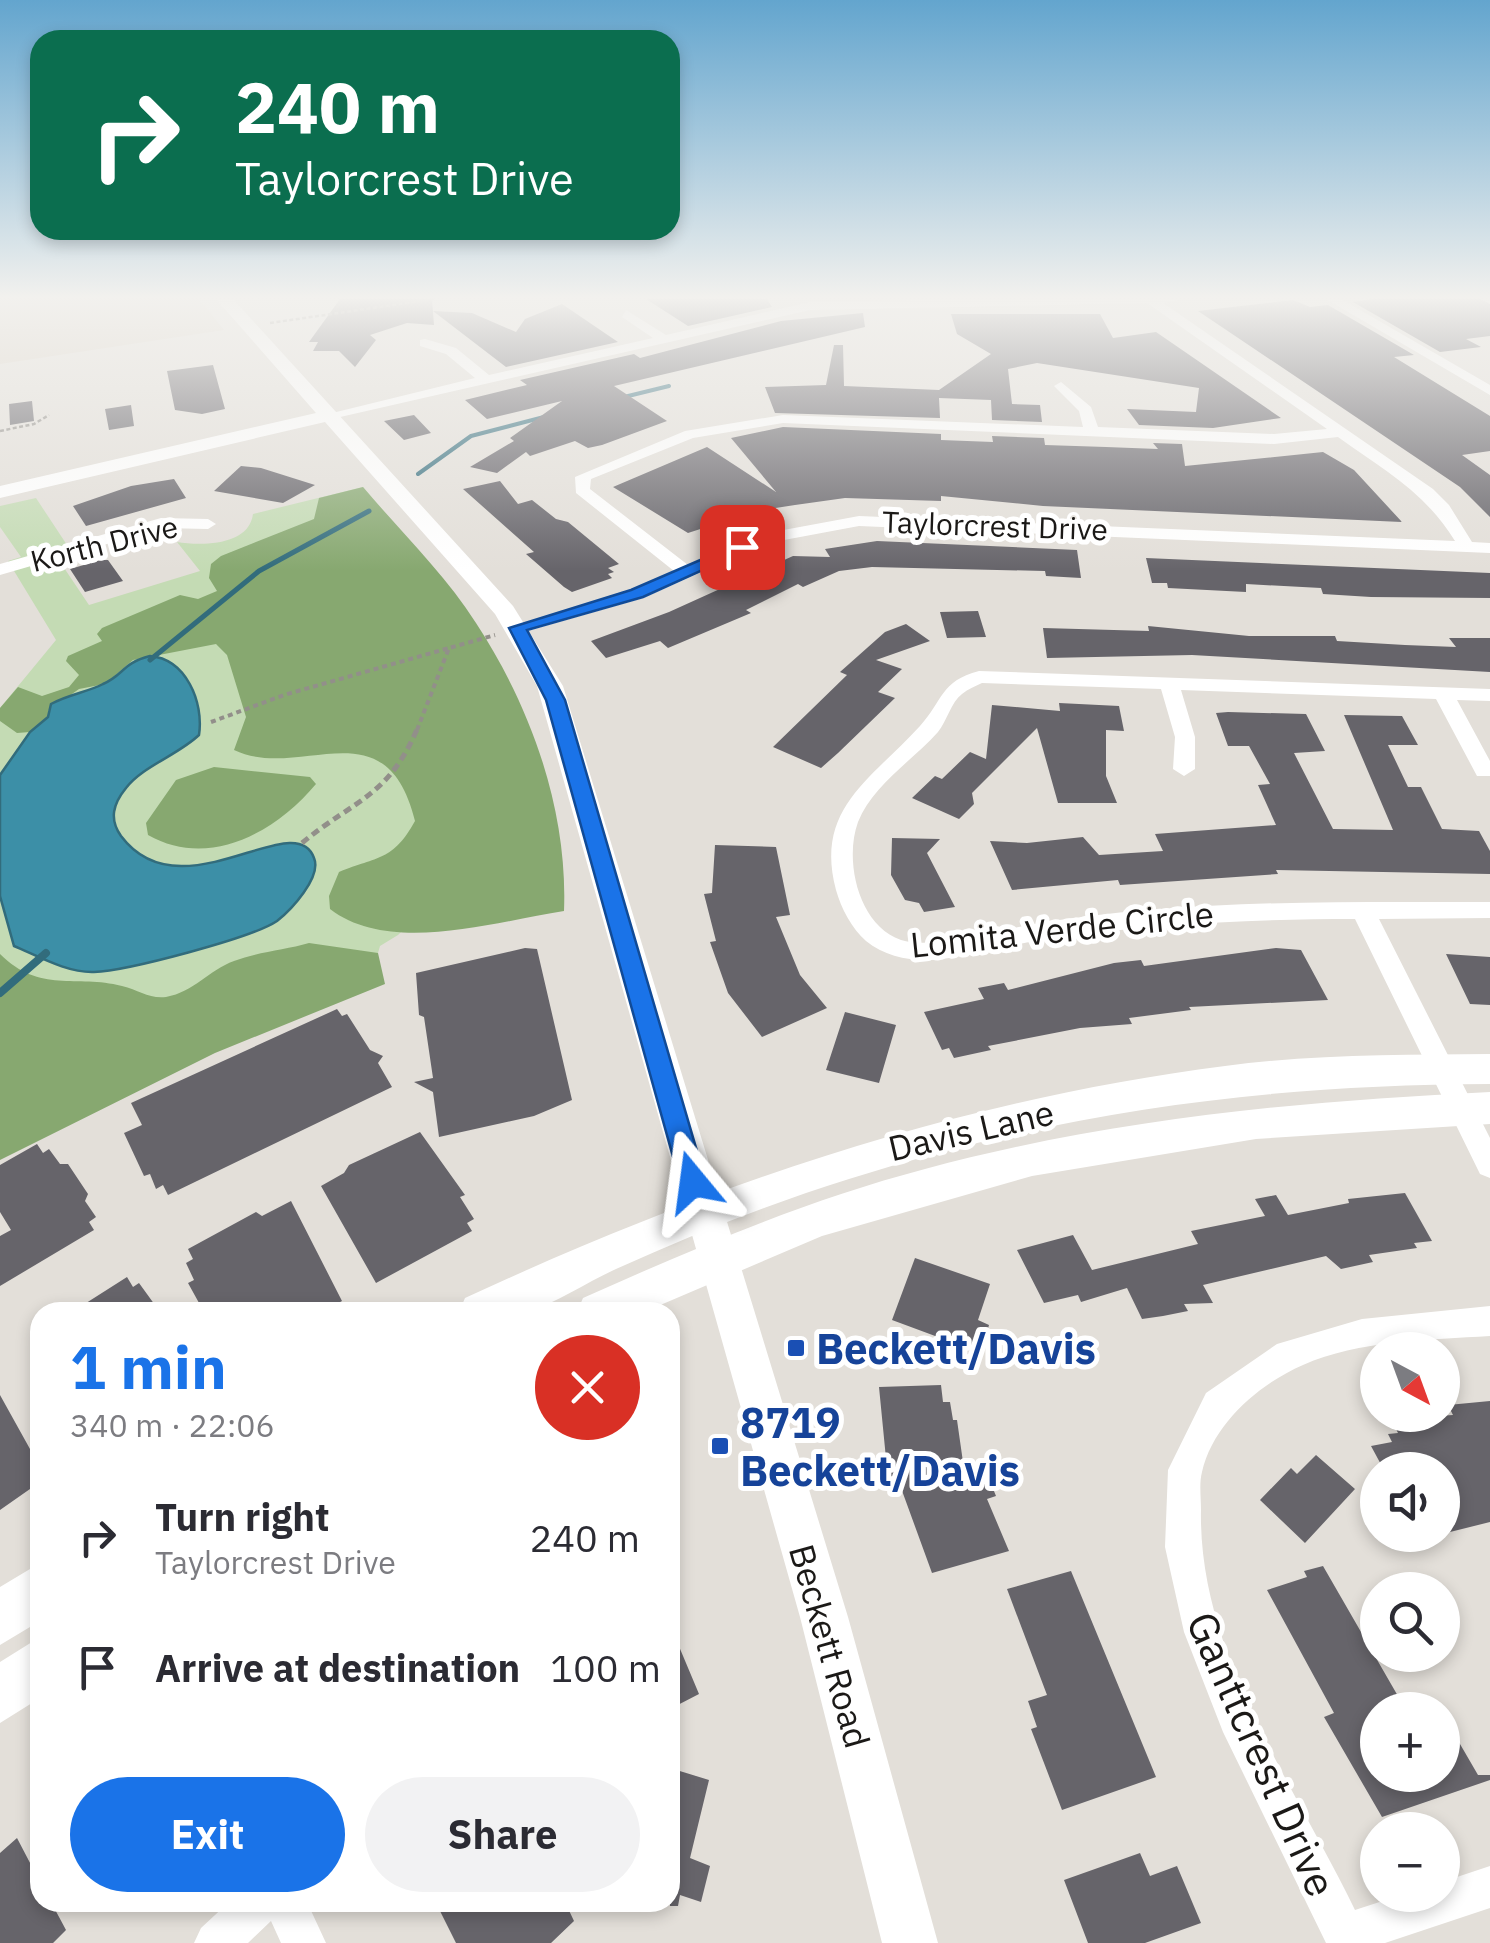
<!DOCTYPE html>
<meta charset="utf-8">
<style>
:root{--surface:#fff;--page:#f2f2f3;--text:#2b2b33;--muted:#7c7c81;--accent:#1a73e8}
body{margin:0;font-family:"IBM Plex Sans",sans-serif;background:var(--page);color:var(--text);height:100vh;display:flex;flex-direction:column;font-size:38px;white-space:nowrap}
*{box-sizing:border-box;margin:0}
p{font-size:32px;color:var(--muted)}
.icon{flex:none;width:55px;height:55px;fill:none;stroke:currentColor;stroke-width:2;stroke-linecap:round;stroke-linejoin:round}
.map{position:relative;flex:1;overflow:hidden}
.panel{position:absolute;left:30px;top:1302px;width:650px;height:610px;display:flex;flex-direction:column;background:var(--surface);border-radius:30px;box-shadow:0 5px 15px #0003}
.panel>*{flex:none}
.guide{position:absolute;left:30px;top:30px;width:650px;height:210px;border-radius:30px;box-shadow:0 5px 15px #0003;background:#0b6e4f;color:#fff;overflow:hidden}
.needle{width:65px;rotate:139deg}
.fabs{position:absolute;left:1360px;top:1332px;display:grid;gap:20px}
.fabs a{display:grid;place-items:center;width:100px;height:100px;border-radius:50%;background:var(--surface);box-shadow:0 5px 15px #0003;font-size:50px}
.pin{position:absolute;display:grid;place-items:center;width:85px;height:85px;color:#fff;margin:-42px;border-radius:20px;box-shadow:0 5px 15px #0006}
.me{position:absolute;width:110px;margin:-55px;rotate:344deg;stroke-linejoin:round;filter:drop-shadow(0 0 8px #0008)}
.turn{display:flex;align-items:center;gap:35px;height:210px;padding:0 40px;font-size:45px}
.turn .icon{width:130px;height:130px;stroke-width:2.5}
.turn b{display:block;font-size:70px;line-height:85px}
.round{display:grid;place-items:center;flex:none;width:105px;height:105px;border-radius:52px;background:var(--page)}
.head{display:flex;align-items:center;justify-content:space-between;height:170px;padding:0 40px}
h1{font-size:60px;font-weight:800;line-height:75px;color:var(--accent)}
.cta{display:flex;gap:20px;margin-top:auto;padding:20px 40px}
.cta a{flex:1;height:115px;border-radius:60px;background:var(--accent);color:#fff;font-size:40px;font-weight:800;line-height:115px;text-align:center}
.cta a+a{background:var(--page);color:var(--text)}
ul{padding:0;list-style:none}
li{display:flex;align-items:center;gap:30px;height:130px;padding:0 40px}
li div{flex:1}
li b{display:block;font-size:38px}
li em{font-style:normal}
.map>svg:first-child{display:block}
.built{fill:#dbd2c6}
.green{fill:#c4dbb4}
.forest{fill:#87a870}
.water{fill:#3c8fa7;stroke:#326c7c;stroke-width:2.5}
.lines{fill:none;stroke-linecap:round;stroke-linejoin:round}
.stream-far2{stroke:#326c7c;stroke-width:4}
.stream-far1{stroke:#326c7c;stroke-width:5}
.stream{stroke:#326c7c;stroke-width:8}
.building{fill:#66646a}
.path-far2{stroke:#928f8a;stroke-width:2.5;stroke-dasharray:4 2.5;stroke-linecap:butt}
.path-far1{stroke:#928f8a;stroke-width:4;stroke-dasharray:5 4;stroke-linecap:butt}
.path{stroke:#928f8a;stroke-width:5;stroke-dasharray:8 5;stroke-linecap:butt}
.minor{fill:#fff;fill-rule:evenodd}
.tertiary{fill:#fff;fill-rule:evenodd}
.secondary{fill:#fff;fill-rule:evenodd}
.route{fill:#1a73e8;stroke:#114b97;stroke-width:2.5}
.transit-dot{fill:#1a4fb4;stroke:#fff;stroke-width:4}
.labels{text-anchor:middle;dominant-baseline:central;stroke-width:10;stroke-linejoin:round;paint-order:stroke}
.far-street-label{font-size:30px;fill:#1b1917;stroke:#fff}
.street-label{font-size:35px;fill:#1b1917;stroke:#fff}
.near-transit-label{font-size:42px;font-weight:bold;fill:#164399;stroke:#fff;text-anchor:start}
.near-street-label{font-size:42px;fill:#1b1917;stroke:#fff}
</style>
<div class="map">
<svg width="1490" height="1943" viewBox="0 0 1490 1943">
<rect width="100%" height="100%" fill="#e3dfd9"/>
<path class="built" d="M 0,299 L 199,299 L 224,330 L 0,364 Z"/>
<path class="green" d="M 363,487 C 447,585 515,659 549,788 L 398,935 L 380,946 L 378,953 L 355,954 L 0,1117 L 0,708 L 56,640 L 8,561 L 21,557 L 0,527 L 0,506 L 36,498 L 67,545 L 52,550 L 89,605 L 200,571 L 177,542 C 201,546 249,546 253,514 Z"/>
<path class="forest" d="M 363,487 C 400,531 445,574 476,623 C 531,707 568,810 564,911 C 493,922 390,955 330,909 L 329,896 L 339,872 C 378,856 393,861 415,821 C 386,703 300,782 234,750 L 246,717 L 227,655 L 216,644 L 133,660 L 105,684 L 79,689 L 48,711 L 48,717 L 30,732 L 17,733 L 0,721 L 0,708 L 18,687 L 42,696 L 69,687 L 79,675 L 66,661 L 68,656 L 102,641 L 97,634 L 102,628 L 180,595 L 198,599 L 217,591 L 209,578 L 211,564 L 221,556 L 314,519 L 319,498 Z
M 214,767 L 310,777 L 316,784 C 274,834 208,869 148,835 L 146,823 L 176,780 Z
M 309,943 L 378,953 L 385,984 L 215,1053 L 0,1160 L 0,954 C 40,994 76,974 122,986 C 139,990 149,999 166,997 C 194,992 209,970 234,961 C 257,952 285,950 309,943 Z"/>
<path class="water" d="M 150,656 C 186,659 204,702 199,735 C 178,755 143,766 126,788 C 113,804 109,819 121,836 C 181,916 295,805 314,858 C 322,877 291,910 277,921 C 252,938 126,971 94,972 C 67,973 38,956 14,946 L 0,896 L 0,775 L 30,732 L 48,717 L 51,704 C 69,694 88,692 103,684 C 124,675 122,663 150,656 Z"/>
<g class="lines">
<path class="stream-far2" d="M 620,398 L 669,386
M 418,474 L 471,436 L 544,417"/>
<path class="stream-far1" d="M 150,660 L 259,571 L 369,511"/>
<path class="stream" d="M 0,993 L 46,953"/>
</g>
<path class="building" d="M 340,299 L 432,299 L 434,325 L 407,323 L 370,335 L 376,340 L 355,367 L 339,351 L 313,351 L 318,342 L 309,342 Z
M 646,299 L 767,299 L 772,307 L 688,326 Z
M 1372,299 L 1480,299 L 1490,304 L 1490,336 L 1466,339 L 1481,347 L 1440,352 L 1353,302 Z
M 1293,300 L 1310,307 L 1328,305 L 1414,355 L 1394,357 L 1490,416 L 1490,451 L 1462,455 L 1490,475 L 1490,517 L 1460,487 L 1198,311 Z
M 562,304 L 618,342 L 506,367 L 433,311 L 472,313 L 516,332 L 525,319 Z
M 863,313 L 865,327 L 614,386 L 667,421 L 602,445 L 588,448 L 575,441 L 530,456 L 526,452 L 497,473 L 470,467 L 514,441 L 510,438 L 562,401 L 487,419 L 465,400 L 527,385 L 520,380 L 634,354 L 640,358 L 781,321 Z
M 951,314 L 1100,314 L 1113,338 L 1156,332 L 1281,418 L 1213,428 L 1139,425 L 1127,409 L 1196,412 L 1199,388 L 1037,363 L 1008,369 L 1012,404 L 1040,405 L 1042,422 L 992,420 L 991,400 L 939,398 L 940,418 L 775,413 L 765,387 L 826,385 L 834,345 L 843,345 L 844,386 L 939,390 L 991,354 L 957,334 Z
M 213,365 L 225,409 L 202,414 L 175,410 L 167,371 Z
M 32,401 L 34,421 L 10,425 L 9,404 Z
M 131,405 L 134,426 L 109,430 L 105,409 Z
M 414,415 L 431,433 L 404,440 L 384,421 Z
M 783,427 L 941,434 L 941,440 L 993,442 L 992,436 L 1044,438 L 1045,445 L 1106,447 L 1158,449 L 1153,443 L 1182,444 L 1185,466 L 1323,452 L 1354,470 L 1402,522 L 1043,506 L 941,496 L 941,501 L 845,498 L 795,505 L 756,511 L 688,533 L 613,487 L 707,447 L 776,492 L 731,438 Z
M 241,466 L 261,468 L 315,485 L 283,503 L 214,491 Z
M 174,479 L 186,498 L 86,526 L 73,506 L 131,486 Z
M 500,481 L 518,504 L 532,500 L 556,519 L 568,522 L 619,564 L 608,568 L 614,572 L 608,574 L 612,578 L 572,592 L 564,587 L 526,554 L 534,552 L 463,489 Z
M 877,541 L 1077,550 L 1081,578 L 1046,576 L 1045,571 L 872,567 L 839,571 L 803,587 L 798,584 L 746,610 L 751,613 L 668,648 L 660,641 L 606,658 L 591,641 L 669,612 L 793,556 L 830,557 L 825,549 Z
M 1146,558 L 1490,573 L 1490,598 L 1371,597 L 1323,594 L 1321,588 L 1246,584 L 1246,592 L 1168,588 L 1167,583 L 1152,583 Z
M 101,560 L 108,560 L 123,581 L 85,592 L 70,569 Z
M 978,611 L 986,637 L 947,638 L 940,612 Z
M 906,624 L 930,641 L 876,660 L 902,669 L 878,692 L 895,698 L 838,753 L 821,768 L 773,747 L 847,675 L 840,672 L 885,632 Z
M 1148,626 L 1249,636 L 1335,636 L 1337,641 L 1405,645 L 1456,647 L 1449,638 L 1490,638 L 1490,672 L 1192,655 L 1047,658 L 1043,628 L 1149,631 Z
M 1059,703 L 1119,706 L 1124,731 L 1106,730 L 1106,776 L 1117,803 L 1058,803 L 1037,728 L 972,793 L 974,804 L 959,819 L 912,798 L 935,776 L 942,779 L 970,752 L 986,759 L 992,705 L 1060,711 Z
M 1228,712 L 1306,714 L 1325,751 L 1294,753 L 1333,829 L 1393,830 L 1344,715 L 1402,716 L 1418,745 L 1388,745 L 1408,787 L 1421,787 L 1442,829 L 1479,831 L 1490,851 L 1490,874 L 1276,870 L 1278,874 L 1120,885 L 1118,880 L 1012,890 L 990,841 L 1027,843 L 1083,837 L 1099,855 L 1163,851 L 1155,834 L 1276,825 L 1258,785 L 1270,784 L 1249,746 L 1228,746 L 1216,713 Z
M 892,838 L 940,839 L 927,853 L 955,907 L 924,912 L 919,903 L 905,900 L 891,875 Z
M 715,845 L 776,847 L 790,915 L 776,917 L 800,975 L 827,1008 L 762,1037 L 728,993 L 710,942 L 716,941 L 704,894 L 712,893 Z
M 525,948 L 537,949 L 572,1100 L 534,1116 L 439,1137 L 433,1092 L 414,1082 L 433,1078 L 424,1017 L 419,1015 L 416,973 Z
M 1276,948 L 1301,950 L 1328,1000 L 1189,1007 L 1191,1010 L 1129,1018 L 1132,1024 L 1080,1028 L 988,1046 L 991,1050 L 954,1058 L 949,1048 L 942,1050 L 924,1012 L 984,999 L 978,988 L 1004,983 L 1008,990 L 1114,963 L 1141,960 L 1144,966 Z
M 1446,954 L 1490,957 L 1490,1005 L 1470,1004 Z
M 337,1009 L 342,1016 L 347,1014 L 370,1050 L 383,1056 L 378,1063 L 392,1087 L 168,1195 L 163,1185 L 156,1189 L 150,1174 L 144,1176 L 124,1133 L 142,1125 L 131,1103 Z
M 845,1012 L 896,1025 L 879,1083 L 826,1070 Z
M 420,1132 L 465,1195 L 460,1197 L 474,1219 L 467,1223 L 472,1231 L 376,1283 L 321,1186 L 344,1173 L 349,1165 Z
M 37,1144 L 43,1153 L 49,1149 L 60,1164 L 68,1164 L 88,1194 L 85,1201 L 96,1217 L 89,1222 L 94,1230 L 0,1286 L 0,1236 L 11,1230 L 0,1212 L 0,1165 Z
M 1405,1193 L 1432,1241 L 1414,1243 L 1417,1248 L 1369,1255 L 1373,1262 L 1341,1269 L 1326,1256 L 1203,1285 L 1213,1303 L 1184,1304 L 1188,1311 L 1163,1316 L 1142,1319 L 1127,1288 L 1081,1302 L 1078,1295 L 1044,1303 L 1017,1250 L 1073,1235 L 1092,1270 L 1198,1244 L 1191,1231 L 1265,1216 L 1255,1199 L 1276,1195 L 1288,1215 L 1349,1203 L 1348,1199 Z
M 291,1201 L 342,1301 L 322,1312 L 204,1312 L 188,1283 L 194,1280 L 186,1263 L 193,1259 L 188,1249 L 256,1212 L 262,1216 Z
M 915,1258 L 990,1284 L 978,1320 L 989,1325 L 981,1353 L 892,1320 Z
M 127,1277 L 133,1287 L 139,1283 L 160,1312 L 72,1312 Z
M 941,1385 L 943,1402 L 950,1402 L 953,1420 L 957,1420 L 964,1469 L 983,1464 L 996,1496 L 987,1499 L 1009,1551 L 932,1573 L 897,1477 L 888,1479 L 879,1387 Z
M 0,1395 L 40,1467 L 40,1482 L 0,1510 Z
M 1490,1401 L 1490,1522 L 1442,1534 L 1442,1470 L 1384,1470 L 1371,1446 L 1392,1442 L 1388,1434 L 1398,1433 L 1391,1419 L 1453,1415 L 1448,1405 Z
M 1316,1455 L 1355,1489 L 1305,1543 L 1260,1500 L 1291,1468 L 1297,1474 Z
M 1323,1566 L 1406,1710 L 1378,1710 L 1378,1775 L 1442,1775 L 1442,1713 L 1478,1775 L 1490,1775 L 1490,1780 L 1382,1817 L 1324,1717 L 1334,1713 L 1267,1590 L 1307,1577 L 1304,1571 Z
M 1071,1571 L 1156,1777 L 1062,1810 L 1031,1729 L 1037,1727 L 1028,1701 L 1047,1695 L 1007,1589 Z
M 670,1625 L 699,1694 L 670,1709 Z
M 670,1768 L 709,1780 L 690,1858 L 710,1866 L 701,1902 L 680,1895 L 678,1906 L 670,1906 Z
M 17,1838 L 40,1882 L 40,1902 L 51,1902 L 66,1930 L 53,1943 L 0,1943 L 0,1853 Z
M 1140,1853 L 1150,1876 L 1177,1866 L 1201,1923 L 1145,1943 L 1088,1943 L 1064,1880 Z
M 450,1902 L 565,1902 L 574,1921 L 551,1943 L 456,1943 L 440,1911 Z"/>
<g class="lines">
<path class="path-far2" d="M 270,323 L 434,299
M 0,431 L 34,424 L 49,415"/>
<path class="path-far1" d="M 211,722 L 284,695 L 449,648
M 417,730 L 449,648 L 495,635"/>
<path class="path" d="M 302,843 C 355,799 388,798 418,727"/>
<path class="minor" d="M 969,299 L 1184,299 L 1163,303 L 1433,489 L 1449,505 L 1472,542 L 1490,543 L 1490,553 L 859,526 L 768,543 L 643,598 L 517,634 L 508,628 L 631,590 L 674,571 L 576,493 L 575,477 L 685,431 L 783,415 L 1083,427 L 1079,411 L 1054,386 L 1061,382 L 1091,407 L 1098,427 L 1274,434 L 1327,429 L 1147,303 L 810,310 L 327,420 L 320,416 L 475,378 L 446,354 L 420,346 L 420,340 L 425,339 L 456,348 L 489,375 L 653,338 L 622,317 L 626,310 L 666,335 L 810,302 ZM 783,423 L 1274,444 L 1338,437 C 1384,470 1425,492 1455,541 L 859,516 L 757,535 L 688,565 L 590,489 L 591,479 L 693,438 Z
M 1326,299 L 1341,299 L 1490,385 L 1490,395 Z
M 161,518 L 208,519 L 216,524 L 208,529 L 162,528 L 0,575 L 0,564 Z
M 979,671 L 1490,689 L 1490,701 L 1457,700 L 1490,761 L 1490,776 L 1477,776 L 1436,699 L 1181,690 L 1195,737 L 1195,769 L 1184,776 L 1173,769 L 1175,737 L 1161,689 L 982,683 C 976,686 968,689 962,694 C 951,702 947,721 938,732 C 912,761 873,785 858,822 C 844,860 858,925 901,940 C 932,950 995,931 1029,925 C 1182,899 1336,902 1490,902 L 1490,918 L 1379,919 L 1490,1138 L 1490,1178 L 1480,1174 L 1355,919 C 1255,919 1158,924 1059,937 C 1016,943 974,956 931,960 C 909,961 884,956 866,941 C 852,929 841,908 836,890 C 814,808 872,779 920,726 C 943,701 940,681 979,671 Z
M 1490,1306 L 1490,1336 C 1429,1340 1359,1340 1303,1365 C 1259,1384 1213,1424 1202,1472 C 1199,1483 1201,1498 1201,1510 C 1198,1653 1295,1786 1355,1910 L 1401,1895 L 1442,1895 L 1442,1882 L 1490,1866 L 1490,1908 L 1385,1943 L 1326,1943 L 1223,1732 L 1184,1632 L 1165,1547 L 1168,1470 L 1206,1393 L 1277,1344 L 1362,1319 Z
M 229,1902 L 307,1902 L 326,1943 L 281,1943 L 271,1921 L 248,1943 L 194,1943 L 201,1928 Z"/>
<path class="tertiary" d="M 216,299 L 233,299 L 513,606 L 563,686 L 848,1617 L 938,1943 L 882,1943 L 800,1617 L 537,686 L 495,614 L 325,422 L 0,498 L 0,486 L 316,413 Z"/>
<path class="secondary" d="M 1490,1054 L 1490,1084 C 1264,1085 1065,1111 849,1179 C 769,1204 691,1235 616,1269 C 587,1282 557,1303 527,1312 C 508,1317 478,1313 459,1312 L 465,1298 C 709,1185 958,1100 1225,1066 C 1313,1054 1402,1055 1490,1054 Z
M 1490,1092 L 1490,1124 L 1256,1139 L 1032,1176 L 822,1236 L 644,1312 L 577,1312 L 583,1298 C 695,1248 807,1200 925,1169 C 1111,1119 1299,1101 1490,1092 Z
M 40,1563 L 40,1621 L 0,1645 L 0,1587 Z
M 40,1637 L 40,1698 L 0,1723 L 0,1662 Z"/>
</g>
<linearGradient id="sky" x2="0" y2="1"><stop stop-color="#63a5ce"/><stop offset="0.52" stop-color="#f2f1ee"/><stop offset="1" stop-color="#f2f1ee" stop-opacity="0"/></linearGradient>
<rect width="1490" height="571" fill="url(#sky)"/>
<path class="route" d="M 742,542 L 750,547 L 747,550 L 643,597 L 527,630 L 565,700 L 706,1182 L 702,1190 L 684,1190 L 680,1182 L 546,700 L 509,628 L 631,590 Z"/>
<g class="transit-dot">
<rect x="786" y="1338" width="20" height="20" rx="5"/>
<rect x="710" y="1436" width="20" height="20" rx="5"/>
</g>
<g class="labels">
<g class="far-street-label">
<text transform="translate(995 525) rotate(2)">Taylorcrest Drive</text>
<text transform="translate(104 543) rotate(-14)">Korth Drive</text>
</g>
<g class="street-label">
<text transform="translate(1062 929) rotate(-6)">Lomita Verde Circle</text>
<text transform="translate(971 1130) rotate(-13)">Davis Lane</text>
<text transform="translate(830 1646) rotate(74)">Beckett Road</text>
</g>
<g class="near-transit-label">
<text x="816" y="1348">Beckett/Davis</text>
<text x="740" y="1422">8719<tspan x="740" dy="48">Beckett/Davis</tspan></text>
</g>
<g class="near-street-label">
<text transform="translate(1262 1754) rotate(66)">Ganttcrest Drive</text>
</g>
</g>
</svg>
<div class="fabs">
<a><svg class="needle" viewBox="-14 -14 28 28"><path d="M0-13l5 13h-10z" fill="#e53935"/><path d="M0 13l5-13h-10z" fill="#7c7c81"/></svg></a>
<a><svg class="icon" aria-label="sound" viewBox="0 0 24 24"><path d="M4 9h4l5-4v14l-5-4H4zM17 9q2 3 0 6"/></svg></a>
<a><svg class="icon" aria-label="search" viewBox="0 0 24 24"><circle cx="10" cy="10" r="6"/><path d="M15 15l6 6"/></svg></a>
<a>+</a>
<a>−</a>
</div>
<div class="pin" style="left:742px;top:547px;background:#d93025"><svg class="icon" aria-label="arrive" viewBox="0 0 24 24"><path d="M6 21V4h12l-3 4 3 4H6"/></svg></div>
<svg class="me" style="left:693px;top:1182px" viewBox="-20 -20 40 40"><path d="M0-17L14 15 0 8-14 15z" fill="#1a73e8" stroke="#fff" stroke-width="4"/></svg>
<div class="guide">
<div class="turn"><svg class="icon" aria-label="right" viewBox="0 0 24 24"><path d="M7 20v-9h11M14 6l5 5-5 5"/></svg><div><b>240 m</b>Taylorcrest Drive</div></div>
</div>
<section class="panel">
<div class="head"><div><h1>1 min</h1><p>340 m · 22:06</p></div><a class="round" style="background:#d93025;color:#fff"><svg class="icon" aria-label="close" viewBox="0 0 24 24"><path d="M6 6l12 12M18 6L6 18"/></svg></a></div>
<ul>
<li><svg class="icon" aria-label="right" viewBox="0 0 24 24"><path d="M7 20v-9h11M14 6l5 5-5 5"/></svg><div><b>Turn right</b><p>Taylorcrest Drive</p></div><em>240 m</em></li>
<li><svg class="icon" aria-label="arrive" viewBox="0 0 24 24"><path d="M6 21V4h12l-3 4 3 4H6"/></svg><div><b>Arrive at destination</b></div><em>100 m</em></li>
</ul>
<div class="cta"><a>Exit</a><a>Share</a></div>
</section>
</div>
